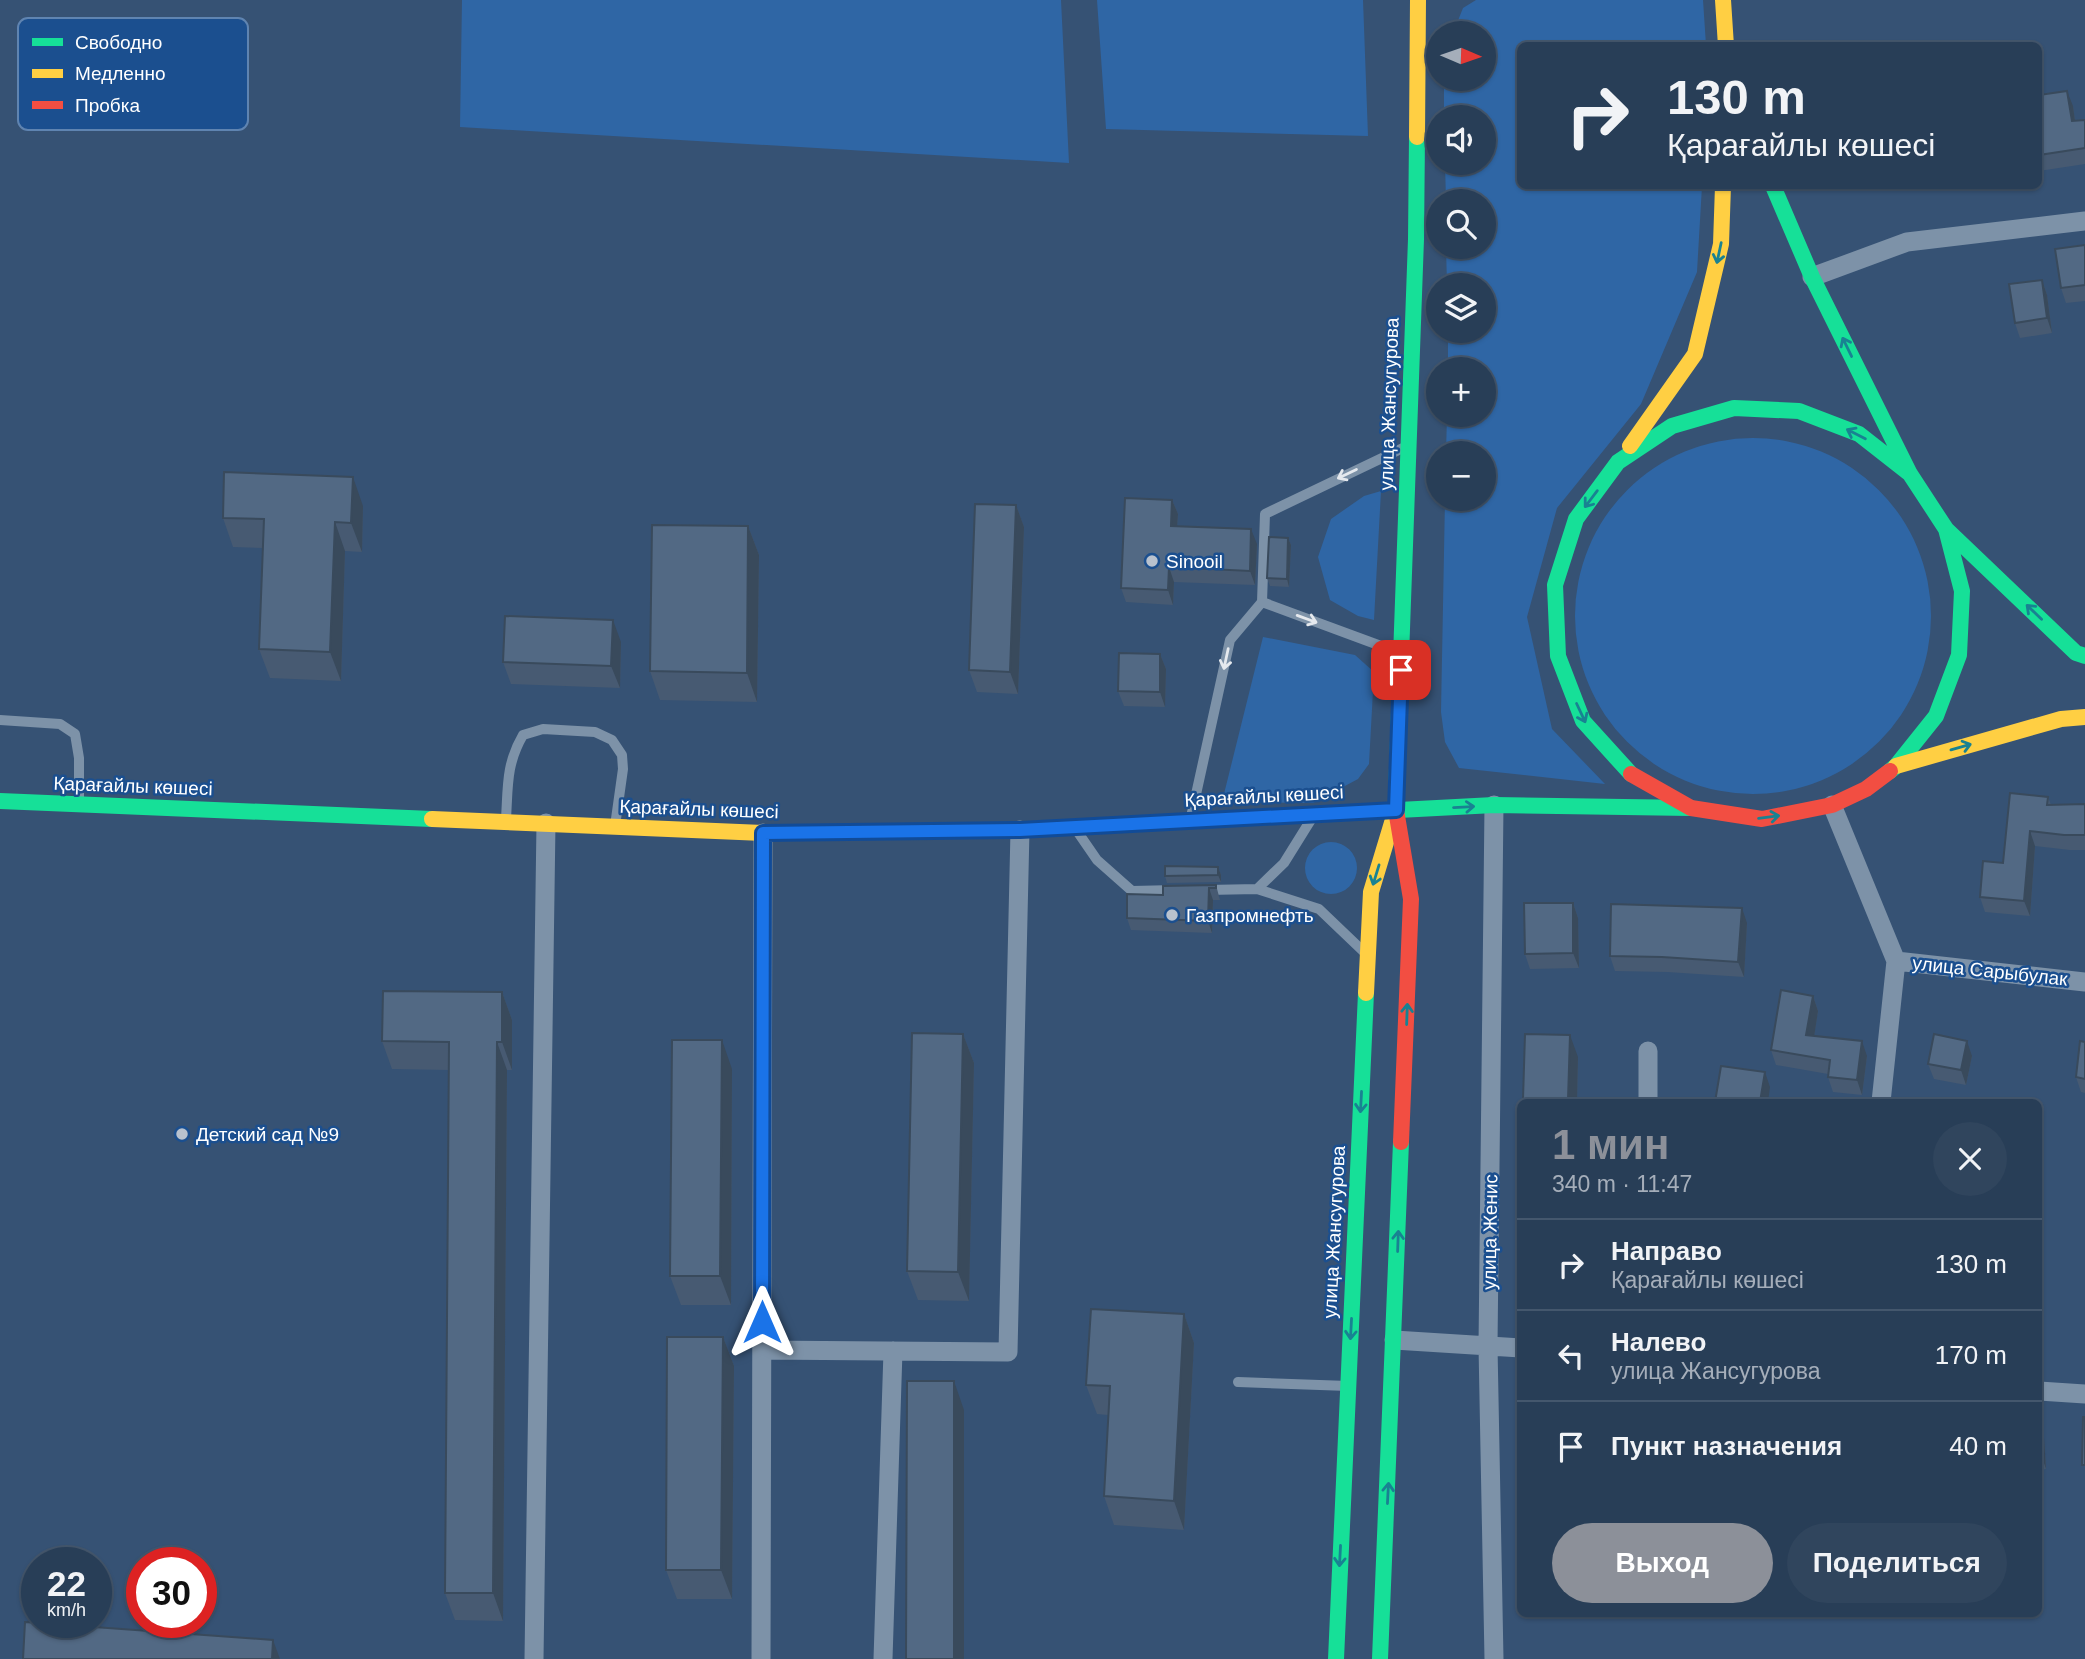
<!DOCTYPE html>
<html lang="ru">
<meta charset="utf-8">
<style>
:root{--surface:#283e57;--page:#30455d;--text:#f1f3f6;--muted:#a5aeba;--line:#44576d;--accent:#8c9099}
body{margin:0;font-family:Helvetica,sans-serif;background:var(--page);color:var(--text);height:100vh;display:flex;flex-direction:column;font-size:26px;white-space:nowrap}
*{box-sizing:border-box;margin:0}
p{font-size:23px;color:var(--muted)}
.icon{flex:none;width:38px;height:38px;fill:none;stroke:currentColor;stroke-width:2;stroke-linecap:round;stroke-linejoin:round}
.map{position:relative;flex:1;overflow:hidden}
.sheet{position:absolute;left:1517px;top:1099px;width:525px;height:518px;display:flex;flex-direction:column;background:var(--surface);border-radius:10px;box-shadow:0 2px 5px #0004,0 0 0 2px var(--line)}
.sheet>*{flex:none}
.top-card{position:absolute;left:1517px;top:42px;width:525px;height:147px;border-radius:10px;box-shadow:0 2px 5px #0004,0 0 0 2px var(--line);background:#283e57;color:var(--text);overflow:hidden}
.needle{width:46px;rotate:92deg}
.controls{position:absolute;left:1426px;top:21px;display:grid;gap:14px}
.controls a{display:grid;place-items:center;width:70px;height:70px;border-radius:50%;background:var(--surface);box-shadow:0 2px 5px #0004,0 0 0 2px var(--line);font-size:35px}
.speed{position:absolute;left:21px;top:1547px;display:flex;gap:14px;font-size:35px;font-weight:700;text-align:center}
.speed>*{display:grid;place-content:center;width:91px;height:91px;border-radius:50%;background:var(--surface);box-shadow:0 2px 5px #0004,0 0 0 2px var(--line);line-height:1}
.speed small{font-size:18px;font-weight:400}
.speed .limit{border:10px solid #d22;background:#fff;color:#111}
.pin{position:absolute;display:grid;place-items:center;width:60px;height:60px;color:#fff;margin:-30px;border-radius:14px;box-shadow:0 4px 10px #0006}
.me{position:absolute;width:77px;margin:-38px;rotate:0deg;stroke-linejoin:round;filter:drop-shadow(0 0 5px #0008)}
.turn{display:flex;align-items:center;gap:24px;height:147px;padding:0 35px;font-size:32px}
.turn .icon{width:91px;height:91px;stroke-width:2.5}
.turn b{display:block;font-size:49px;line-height:60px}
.round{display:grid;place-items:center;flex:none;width:74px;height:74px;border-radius:37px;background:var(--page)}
.headline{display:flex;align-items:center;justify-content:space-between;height:119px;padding:0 35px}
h1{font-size:42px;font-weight:700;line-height:52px;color:var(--accent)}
.action{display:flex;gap:14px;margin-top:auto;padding:14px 35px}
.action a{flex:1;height:80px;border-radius:42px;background:var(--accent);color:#fff;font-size:28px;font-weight:700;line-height:80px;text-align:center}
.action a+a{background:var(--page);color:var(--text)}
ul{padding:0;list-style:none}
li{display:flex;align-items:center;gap:21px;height:91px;padding:0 35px;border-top:2px solid var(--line)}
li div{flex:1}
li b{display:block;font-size:26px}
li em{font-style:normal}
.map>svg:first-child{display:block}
.green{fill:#2f66a5}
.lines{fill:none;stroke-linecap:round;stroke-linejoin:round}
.lane{stroke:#7d92a8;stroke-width:10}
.street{stroke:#7d92a8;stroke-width:19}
.fast{stroke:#16e098;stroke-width:16}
.slow{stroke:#ffcf43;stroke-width:16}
.jam{stroke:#f24e42;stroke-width:16}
.wall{fill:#475a72}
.shaded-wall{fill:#394a5c}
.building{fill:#526984;stroke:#394a5c;stroke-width:2}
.oneway{stroke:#198292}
.oneway2{stroke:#e5e9ee}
.route-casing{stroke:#114b97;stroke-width:18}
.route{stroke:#1a73e8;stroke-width:12}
.poi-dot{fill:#b9c2ce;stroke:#1b4f8f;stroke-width:2.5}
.labels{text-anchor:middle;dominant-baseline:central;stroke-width:5;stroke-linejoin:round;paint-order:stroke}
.street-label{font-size:19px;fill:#fff;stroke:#1b4f8f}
.poi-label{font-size:19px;fill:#fff;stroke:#1b4f8f;text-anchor:start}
.key{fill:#1b4f8f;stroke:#5f84b1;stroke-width:2}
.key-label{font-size:19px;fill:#fff}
</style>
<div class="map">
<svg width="2085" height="1659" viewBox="0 0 2085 1659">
<rect width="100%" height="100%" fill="#365274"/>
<path class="green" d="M 462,0 L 1061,0 L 1069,163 L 460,127 Z
M 1097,0 L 1363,0 L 1368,136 L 1106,129 Z
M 1476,0 L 1703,0 L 1706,45 L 1521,46 L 1521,186 L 1702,186 L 1697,272 L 1641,404 L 1557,508 L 1527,617 L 1552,729 L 1605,784 L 1459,768 L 1445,742 L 1441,712 L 1445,499 L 1484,499 L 1484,453 L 1446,453 L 1447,415 L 1484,415 L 1484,369 L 1448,369 L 1448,331 L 1484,331 L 1484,285 L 1447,285 L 1446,247 L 1484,247 L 1484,201 L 1446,201 L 1445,163 L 1484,163 L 1484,117 L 1444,117 L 1444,79 L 1484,79 L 1484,33 L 1453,33 L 1463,8 Z
M1575 616a178 178 0 1 1 356 0a178 178 0 1 1-356 0Z
M 1381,491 L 1374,620 L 1358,616 L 1330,600 L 1318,557 L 1331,519 L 1364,496 Z
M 1263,637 L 1355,655 L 1374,672 L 1369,764 L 1358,779 L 1313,803 L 1222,802 Z
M1305 868a26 26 0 1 1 52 0a26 26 0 1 1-52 0Z"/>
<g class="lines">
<path class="lane" d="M 1400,653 L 1262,602 L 1265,514 L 1405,447
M 0,720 L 60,724 L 75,734 L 79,758 L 79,801
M 1191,817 L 1230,640 L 1262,602
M 506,819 C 508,787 506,764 523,735 L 543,729 L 595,732 L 612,740 L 622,755 L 623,769 L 615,826
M 1077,831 L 1097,860 L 1132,891 L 1175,890
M 1257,889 L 1284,863 L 1312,818
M 1207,890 L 1257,889 L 1319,909 L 1364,952
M 1238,1382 L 1348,1386"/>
<path class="street" d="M 1812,277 L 1907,242 L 2085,221
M 1832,805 L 1896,961 L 2085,982
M 1648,1051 L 1648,1102
M 1881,1102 L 1896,961
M 1394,1340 L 1521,1348
M 762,1350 L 1008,1352 L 1020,830
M 2039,1391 L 2085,1394
M 534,1659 L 546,823
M 761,1659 L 763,833
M 883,1659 L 893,1351
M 1494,1659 L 1488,1346 L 1494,805"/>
<path class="fast" d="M 1773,186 L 1812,277 L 1910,474 L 1946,529 L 1962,591 L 1959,655 L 1936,716 L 1896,766 L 1890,771
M 1946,529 L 2076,653 L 2085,656
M 1631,774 L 1583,721 L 1558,656 L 1555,585 L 1576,519 L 1618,462 L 1672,426 L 1734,408 L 1799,411 L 1859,434 L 1910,474
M 1396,796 L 1416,239 L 1417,137
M 0,801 L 432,819
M 1115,825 L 1494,805 L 1691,808
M 1336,1659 L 1366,993
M 1380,1659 L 1401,1142"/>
<path class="slow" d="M 1723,0 L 1726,46
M 1417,137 L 1418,0
M 1630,446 L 1695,354 L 1721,244 L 1723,186
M 1896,766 L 2061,719 L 2085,717
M 432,819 L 763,833 L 854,832
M 1366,993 L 1371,892 L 1394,816"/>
<path class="jam" d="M 1631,774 L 1691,808 L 1762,819 L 1832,805 L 1866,789 L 1890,771
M 1396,796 L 1396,810 L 1411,899 L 1401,1142
M 854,832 L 1020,830 L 1115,825"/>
</g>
<path class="wall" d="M 2039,95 L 2073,106 L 2075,121 L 2085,120 L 2085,164 L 2039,171 Z
M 2085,245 L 2085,301 L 2066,303 L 2061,288 Z
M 2042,280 L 2047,295 L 2052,333 L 2020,338 L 2015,323 Z
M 1172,500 L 1178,514 L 1177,526 L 1257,544 L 1255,585 L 1174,582 L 1173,605 L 1126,602 L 1121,588 Z
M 1016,505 L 1024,527 L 1018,694 L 977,692 L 969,670 Z
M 363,506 L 362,552 L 345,551 L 341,681 L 270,678 L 259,649 L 263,548 L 233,547 L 223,518 Z
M 748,526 L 759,555 L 757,702 L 660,700 L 650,671 Z
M 1288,538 L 1291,545 L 1289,587 L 1270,586 L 1267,578 Z
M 621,642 L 620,688 L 511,684 L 503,662 Z
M 1160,654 L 1166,669 L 1165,707 L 1124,706 L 1118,691 Z
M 2048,797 L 2051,805 L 2085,804 L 2085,850 L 2070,850 L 2035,846 L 2030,916 L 1985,912 L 1980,897 Z
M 1218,867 L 1221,875 L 1221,882 L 1167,883 L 1165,876 Z
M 1216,885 L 1220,900 L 1213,900 L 1212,933 L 1131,930 L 1127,918 L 1163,895 Z
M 1573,903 L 1578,918 L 1579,968 L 1530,969 L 1525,954 Z
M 1747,923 L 1744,977 L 1667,972 L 1615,971 L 1610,956 Z
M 502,992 L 512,1020 L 512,1070 L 507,1070 L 503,1621 L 455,1620 L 445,1593 L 449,1070 L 392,1069 L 382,1041 Z
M 1813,996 L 1818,1011 L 1814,1036 L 1867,1056 L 1862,1095 L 1833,1092 L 1828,1077 L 1828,1074 L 1776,1065 L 1771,1050 Z
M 963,1034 L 974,1063 L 969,1301 L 918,1300 L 907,1271 Z
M 2085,1042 L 2085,1093 L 2081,1092 L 2076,1077 Z
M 1972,1056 L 1966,1085 L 1934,1079 L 1928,1064 Z
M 1578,1057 L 1577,1102 L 1525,1102 L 1523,1099 Z
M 732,1069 L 731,1305 L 681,1305 L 670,1276 Z
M 1184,1314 L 1194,1343 L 1184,1530 L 1114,1525 L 1104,1496 L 1108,1415 L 1097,1414 L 1086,1385 Z
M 723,1337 L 734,1366 L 732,1599 L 677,1599 L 666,1570 Z
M 2039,1423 L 2044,1438 L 2046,1469 L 2039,1470 Z"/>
<path class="shaded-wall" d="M 2067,91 L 2073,106 L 2077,136 L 2072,121 Z
M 2042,280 L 2047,295 L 2052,333 L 2047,318 Z
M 353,477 L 363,506 L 362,552 L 351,523 Z
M 1172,500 L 1178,514 L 1176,540 L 1171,526 Z
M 1016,505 L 1024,527 L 1018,694 L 1010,672 Z
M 335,522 L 345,551 L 341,681 L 330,652 Z
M 748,526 L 759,555 L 757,702 L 747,673 Z
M 1251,529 L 1257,544 L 1255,585 L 1250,571 Z
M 1288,538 L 1291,545 L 1289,587 L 1287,579 Z
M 1169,567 L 1174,582 L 1173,605 L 1168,590 Z
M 613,620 L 621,642 L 620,688 L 611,666 Z
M 1160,654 L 1166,669 L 1165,707 L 1160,692 Z
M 2030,831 L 2035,846 L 2030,916 L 2024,901 Z
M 1218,867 L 1221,875 L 1221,882 L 1218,875 Z
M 1209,888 L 1213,900 L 1212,933 L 1208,921 Z
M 1573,903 L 1578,918 L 1579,968 L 1573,953 Z
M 1742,908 L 1747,923 L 1744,977 L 1738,962 Z
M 502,992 L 512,1020 L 512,1070 L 502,1042 Z
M 1813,996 L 1818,1011 L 1812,1050 L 1806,1035 Z
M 963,1034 L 974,1063 L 969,1301 L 958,1272 Z
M 1570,1035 L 1578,1057 L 1577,1102 L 1569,1102 L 1568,1100 Z
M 722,1040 L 732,1069 L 731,1305 L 720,1276 Z
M 1862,1041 L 1867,1056 L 1862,1095 L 1857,1080 Z
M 1967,1041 L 1972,1056 L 1966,1085 L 1961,1070 Z
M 497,1042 L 507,1070 L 503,1621 L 493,1593 Z
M 1765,1072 L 1770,1087 L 1768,1102 L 1760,1102 Z
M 1184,1314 L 1194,1343 L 1184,1530 L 1174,1501 Z
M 723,1337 L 734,1366 L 732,1599 L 721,1570 Z
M 954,1381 L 964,1410 L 964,1659 L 954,1659 Z
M 2039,1423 L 2044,1438 L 2046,1469 L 2041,1454 Z
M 273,1640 L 280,1659 L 272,1659 Z"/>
<path class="building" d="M 2067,91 L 2072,121 L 2085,120 L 2085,148 L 2039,155 L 2039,95 Z
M 2085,245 L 2085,285 L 2061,288 L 2055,249 Z
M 2042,280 L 2047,318 L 2015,323 L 2009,284 Z
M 224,472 L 353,477 L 351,523 L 335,522 L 330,652 L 259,649 L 264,519 L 223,518 Z
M 1125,498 L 1172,500 L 1171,526 L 1251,529 L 1250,571 L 1169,567 L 1168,590 L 1121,588 Z
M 975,504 L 1016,505 L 1010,672 L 969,670 Z
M 652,525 L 748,526 L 747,673 L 650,671 Z
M 1269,537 L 1288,538 L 1287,579 L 1267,578 Z
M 505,616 L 613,620 L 611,666 L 503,662 Z
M 1119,653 L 1160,654 L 1160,692 L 1118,691 Z
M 2010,793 L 2048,797 L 2047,805 L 2085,804 L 2085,835 L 2064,835 L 2030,831 L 2024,901 L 1980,897 L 1983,861 L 2003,863 Z
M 1165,866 L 1218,867 L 1218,875 L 1165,876 Z
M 1216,885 L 1216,888 L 1209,888 L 1208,921 L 1127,918 L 1127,894 L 1163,895 L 1163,886 Z
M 1524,903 L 1573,903 L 1573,953 L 1525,954 Z
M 1611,904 L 1742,908 L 1738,962 L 1662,957 L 1610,956 Z
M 1781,990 L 1813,996 L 1806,1035 L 1862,1041 L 1857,1080 L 1828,1077 L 1830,1060 L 1771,1050 Z
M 383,991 L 502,992 L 502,1042 L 497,1042 L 493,1593 L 445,1593 L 449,1042 L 382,1041 Z
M 912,1033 L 963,1034 L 958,1272 L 907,1271 Z
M 1525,1034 L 1570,1035 L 1568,1100 L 1523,1099 Z
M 1934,1034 L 1967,1041 L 1961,1070 L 1928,1064 Z
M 672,1040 L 722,1040 L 720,1276 L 670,1276 Z
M 2080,1041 L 2085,1042 L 2085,1079 L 2076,1077 Z
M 1721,1066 L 1765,1072 L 1760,1102 L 1715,1102 Z
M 1091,1309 L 1184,1314 L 1174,1501 L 1104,1496 L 1110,1386 L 1086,1385 Z
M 667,1337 L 723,1337 L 721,1570 L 666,1570 Z
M 907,1381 L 954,1381 L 954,1659 L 906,1659 Z
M 2083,1417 L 2085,1417 L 2085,1465 L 2082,1465 Z
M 2039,1423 L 2041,1454 L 2039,1454 Z
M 25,1622 L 273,1640 L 272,1659 L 23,1659 Z"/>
<defs><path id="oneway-shaft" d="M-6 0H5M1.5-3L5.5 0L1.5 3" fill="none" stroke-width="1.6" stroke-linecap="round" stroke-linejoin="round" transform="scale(1.75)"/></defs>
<g class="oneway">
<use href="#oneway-shaft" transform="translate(1719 253) rotate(102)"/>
<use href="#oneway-shaft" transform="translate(1847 347) rotate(-116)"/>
<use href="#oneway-shaft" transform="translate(1856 434) rotate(-153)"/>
<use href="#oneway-shaft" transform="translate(1591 499) rotate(127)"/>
<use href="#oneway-shaft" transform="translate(2034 612) rotate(-136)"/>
<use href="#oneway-shaft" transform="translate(1581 713) rotate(65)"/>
<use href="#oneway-shaft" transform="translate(1961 747) rotate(-16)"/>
<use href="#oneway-shaft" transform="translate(1464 807) rotate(-3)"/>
<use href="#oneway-shaft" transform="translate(1769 817) rotate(-7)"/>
<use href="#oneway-shaft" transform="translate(1376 875) rotate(107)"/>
<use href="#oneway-shaft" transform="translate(1407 1014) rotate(-88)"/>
<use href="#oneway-shaft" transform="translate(1361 1102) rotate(93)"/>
<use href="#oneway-shaft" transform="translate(1398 1241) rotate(-88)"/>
<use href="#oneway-shaft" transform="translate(1351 1329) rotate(93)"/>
<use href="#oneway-shaft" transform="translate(1388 1493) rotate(-87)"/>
<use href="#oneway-shaft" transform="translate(1340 1556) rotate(93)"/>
</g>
<g class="oneway2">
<use href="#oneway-shaft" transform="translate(1347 474) rotate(154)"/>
<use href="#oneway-shaft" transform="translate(1307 619) rotate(20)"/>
<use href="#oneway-shaft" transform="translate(1226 659) rotate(102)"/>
</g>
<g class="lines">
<defs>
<path id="route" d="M 762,1322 L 763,833 L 1020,830 L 1396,810 L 1401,670"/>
</defs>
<use href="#route" class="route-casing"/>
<use href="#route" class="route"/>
</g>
<g class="poi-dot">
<circle cx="1152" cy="561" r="7"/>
<circle cx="1172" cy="915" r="7"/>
<circle cx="182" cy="1134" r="7"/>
</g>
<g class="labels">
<g class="street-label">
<text transform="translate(1389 404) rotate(-88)">улица Жансугурова</text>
<text transform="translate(133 786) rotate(2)">Қарағайлы көшесі</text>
<text transform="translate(1264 796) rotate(-3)">Қарағайлы көшесі</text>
<text transform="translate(699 809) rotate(2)">Қарағайлы көшесі</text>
<text transform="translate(1990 971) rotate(6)">улица Сарыбулак</text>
<text transform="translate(1334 1232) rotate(-87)">улица Жансугурова</text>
<text transform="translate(1490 1232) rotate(-89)">улица Женис</text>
</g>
<g class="poi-label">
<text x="1166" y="561">Sinooil</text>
<text x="1186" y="915">Газпромнефть</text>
<text x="196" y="1134">Детский сад №9</text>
</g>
</g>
<rect x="18" y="18" width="230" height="112" rx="10" class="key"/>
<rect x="32" y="38" width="31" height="8" fill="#16e098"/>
<rect x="32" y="69" width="31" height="9" fill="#ffcf43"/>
<rect x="32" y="101" width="31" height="8" fill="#f24e42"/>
<g class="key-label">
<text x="75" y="49">Свободно</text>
<text x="75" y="80">Медленно</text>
<text x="75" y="112">Пробка</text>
</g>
</svg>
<div class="controls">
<a><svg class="needle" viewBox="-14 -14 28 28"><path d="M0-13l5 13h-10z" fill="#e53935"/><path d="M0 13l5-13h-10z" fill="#a5aeba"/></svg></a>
<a><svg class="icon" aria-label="sound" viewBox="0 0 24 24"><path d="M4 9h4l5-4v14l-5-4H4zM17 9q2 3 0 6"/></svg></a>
<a><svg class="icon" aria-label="search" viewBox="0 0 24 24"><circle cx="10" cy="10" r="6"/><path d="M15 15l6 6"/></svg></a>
<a><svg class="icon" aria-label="layers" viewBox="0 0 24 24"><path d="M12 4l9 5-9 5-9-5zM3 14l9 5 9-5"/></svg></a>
<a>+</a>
<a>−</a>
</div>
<div class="speed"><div>22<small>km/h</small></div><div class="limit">30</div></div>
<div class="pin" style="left:1401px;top:670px;background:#d93025"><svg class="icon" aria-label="arrive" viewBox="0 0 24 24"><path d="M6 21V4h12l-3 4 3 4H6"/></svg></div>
<svg class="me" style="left:762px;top:1322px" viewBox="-20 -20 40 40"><path d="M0-17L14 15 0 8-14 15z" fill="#1a73e8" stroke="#fff" stroke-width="4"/></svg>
<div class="top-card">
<div class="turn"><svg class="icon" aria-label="right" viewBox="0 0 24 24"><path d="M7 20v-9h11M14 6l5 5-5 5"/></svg><div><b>130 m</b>Қарағайлы көшесі</div></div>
</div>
<section class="sheet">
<div class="headline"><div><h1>1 мин</h1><p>340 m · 11:47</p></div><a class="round"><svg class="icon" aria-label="close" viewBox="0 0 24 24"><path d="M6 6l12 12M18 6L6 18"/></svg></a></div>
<ul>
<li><svg class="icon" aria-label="right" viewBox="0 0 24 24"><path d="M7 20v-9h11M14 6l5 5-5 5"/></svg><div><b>Направо</b><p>Қарағайлы көшесі</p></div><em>130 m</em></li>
<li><svg class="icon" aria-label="left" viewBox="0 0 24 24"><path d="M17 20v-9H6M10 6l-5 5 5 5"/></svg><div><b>Налево</b><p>улица Жансугурова</p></div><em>170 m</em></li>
<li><svg class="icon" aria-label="arrive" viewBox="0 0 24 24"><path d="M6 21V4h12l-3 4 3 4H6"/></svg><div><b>Пункт назначения</b></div><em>40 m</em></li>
</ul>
<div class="action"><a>Выход</a><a>Поделиться</a></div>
</section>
</div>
